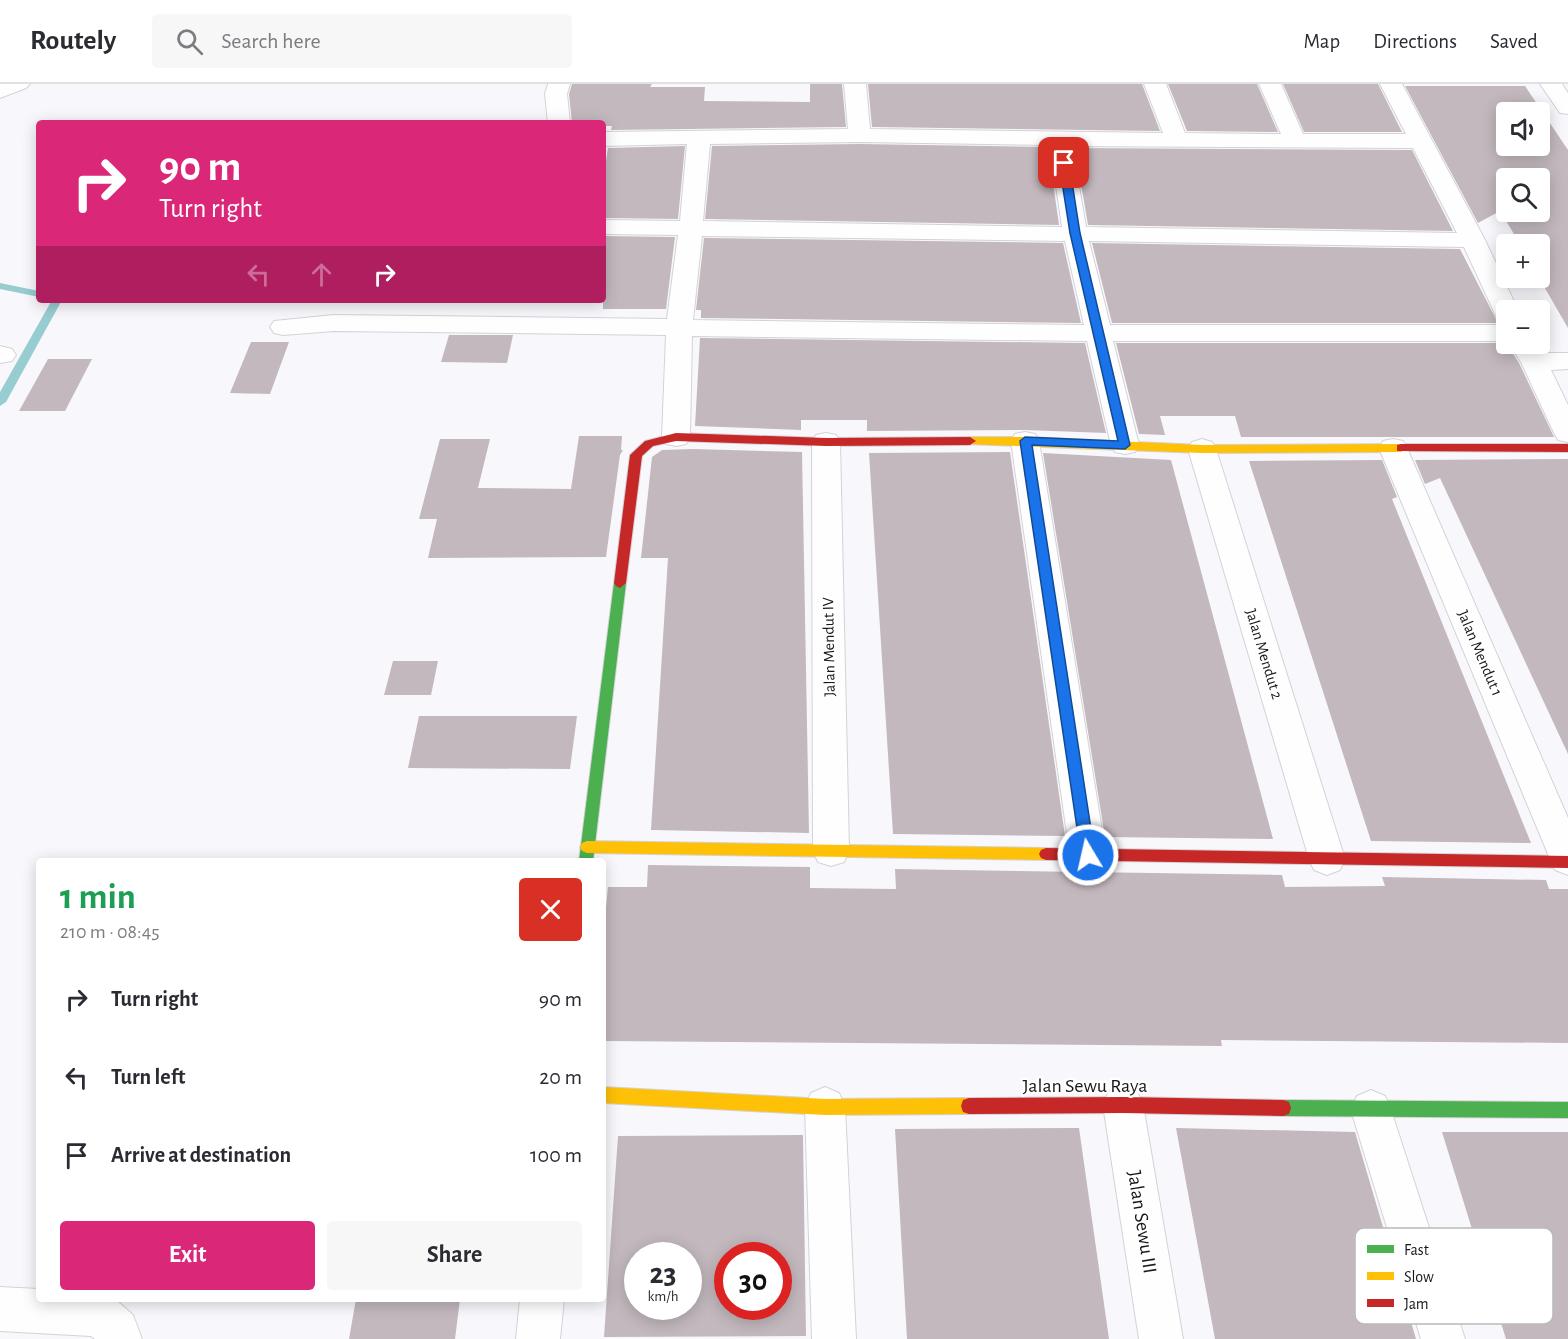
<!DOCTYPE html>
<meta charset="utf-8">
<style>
:root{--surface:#fff;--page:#f7f7f7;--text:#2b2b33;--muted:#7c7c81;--line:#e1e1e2;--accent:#db2777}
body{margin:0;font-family:"Alegreya Sans",sans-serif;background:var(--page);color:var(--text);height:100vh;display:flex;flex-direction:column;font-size:22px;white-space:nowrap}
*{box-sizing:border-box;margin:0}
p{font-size:20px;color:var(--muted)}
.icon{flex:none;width:33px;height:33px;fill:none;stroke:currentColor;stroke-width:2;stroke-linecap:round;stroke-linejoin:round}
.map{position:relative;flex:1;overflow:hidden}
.panel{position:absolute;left:36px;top:774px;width:570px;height:444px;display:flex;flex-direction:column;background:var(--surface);border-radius:6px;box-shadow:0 3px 15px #0003}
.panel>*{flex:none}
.guide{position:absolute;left:36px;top:36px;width:570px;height:183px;border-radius:6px;box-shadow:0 3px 15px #0003;background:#db2777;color:#fff;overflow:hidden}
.fabs{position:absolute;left:1496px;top:18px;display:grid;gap:12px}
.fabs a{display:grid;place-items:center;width:54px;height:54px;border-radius:6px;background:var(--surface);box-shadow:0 3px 15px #0003;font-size:30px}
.speed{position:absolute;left:624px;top:1158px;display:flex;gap:12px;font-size:30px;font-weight:700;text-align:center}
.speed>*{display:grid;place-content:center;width:78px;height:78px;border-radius:50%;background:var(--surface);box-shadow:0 3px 15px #0003;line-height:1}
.speed small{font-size:15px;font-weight:400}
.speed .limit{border:9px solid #d22;background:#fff;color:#111}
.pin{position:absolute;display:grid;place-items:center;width:51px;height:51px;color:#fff;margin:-26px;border-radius:12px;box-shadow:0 3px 9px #0006}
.me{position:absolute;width:66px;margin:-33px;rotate:351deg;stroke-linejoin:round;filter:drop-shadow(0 0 4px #0008)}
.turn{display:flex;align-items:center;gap:21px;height:126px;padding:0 24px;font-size:27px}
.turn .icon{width:78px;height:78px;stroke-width:2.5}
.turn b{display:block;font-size:42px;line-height:51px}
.lanes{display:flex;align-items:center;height:57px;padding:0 24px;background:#0003;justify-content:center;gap:30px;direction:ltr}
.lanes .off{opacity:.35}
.round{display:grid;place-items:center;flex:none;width:63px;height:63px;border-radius:6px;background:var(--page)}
.overview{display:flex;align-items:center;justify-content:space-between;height:102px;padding:0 24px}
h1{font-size:36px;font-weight:700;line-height:45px;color:#1e9e55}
.primary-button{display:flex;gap:12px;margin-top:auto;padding:12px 24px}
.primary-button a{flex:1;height:69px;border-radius:6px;background:var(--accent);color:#fff;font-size:24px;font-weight:700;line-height:69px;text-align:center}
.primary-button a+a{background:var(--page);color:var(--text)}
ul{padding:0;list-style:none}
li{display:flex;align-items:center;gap:18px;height:78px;padding:0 24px}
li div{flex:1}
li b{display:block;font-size:22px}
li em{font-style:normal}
header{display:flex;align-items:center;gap:36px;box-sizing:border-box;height:84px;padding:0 30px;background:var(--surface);border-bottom:2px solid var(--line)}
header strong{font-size:28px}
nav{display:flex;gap:33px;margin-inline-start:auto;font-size:21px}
.search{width:420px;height:54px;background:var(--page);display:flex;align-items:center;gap:15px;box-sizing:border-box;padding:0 21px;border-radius:6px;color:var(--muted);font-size:22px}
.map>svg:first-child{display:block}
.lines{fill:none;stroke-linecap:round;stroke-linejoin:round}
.stream{fill:#97cdd1;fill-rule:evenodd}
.building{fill:#c2b8be;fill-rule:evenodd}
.street-casing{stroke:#d3d3d7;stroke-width:2}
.fast-casing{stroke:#d3d3d7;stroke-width:2}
.slow-casing{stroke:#d3d3d7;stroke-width:2}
.jam-casing{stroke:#d3d3d7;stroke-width:2}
.street{fill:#fefeff;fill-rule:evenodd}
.fast{fill:#4caf50;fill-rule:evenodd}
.slow{fill:#ffc107;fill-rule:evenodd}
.jam{fill:#c62828;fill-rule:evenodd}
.route{fill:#1a73e8;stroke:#114b97;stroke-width:1.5}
.labels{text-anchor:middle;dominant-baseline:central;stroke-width:5;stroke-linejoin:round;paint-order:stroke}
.street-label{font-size:16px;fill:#18171a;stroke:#fff}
.near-street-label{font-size:20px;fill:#18171a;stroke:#fff}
.key{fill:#fff;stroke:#bab9ba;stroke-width:1.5}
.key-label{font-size:16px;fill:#18171a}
</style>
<header>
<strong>Routely</strong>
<div class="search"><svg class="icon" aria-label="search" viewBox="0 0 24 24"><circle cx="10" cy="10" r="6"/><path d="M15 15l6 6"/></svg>Search here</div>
<nav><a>Map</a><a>Directions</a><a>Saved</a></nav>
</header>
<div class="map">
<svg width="1568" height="1255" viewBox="0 0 1568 1255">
<rect width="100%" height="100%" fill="#f8f8fc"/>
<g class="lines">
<path class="stream" d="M 0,199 L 39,207 L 39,213 L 0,205 Z
M 52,216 L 62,216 L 6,318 L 0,322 L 0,308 Z"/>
</g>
<path class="building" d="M 572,0 L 652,0 L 650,3 L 705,3 L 704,17 L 810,18 L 810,0 L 842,0 L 846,43 L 611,46 L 612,42 L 603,42 L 603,39 L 572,39 L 569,10 Z
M 868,0 L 1142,0 L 1160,47 L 872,43 Z
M 1168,0 L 1257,0 L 1278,48 L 1187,47 Z
M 1283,0 L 1378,0 L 1402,48 L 1304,48 Z
M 1405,2 L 1525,2 L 1568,66 L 1568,244 L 1539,194 L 1539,160 L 1520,160 L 1500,127 L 1478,139 ZM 1506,28 L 1539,28 L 1539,62 L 1506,62 ZM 1506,94 L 1539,94 L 1539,128 L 1506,128 Z
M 860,60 L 1048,63 L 1059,141 L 705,135 L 712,62 Z
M 685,62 L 678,135 L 603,134 L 603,97 L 608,64 Z
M 1075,64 L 1412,66 L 1453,147 L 1088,141 Z
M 603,152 L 675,153 L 666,225 L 603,225 Z
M 704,154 L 1063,159 L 1081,239 L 701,234 L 701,226 L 696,226 Z
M 1092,159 L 1460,165 L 1498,239 L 1112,239 Z
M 449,251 L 513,251 L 507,279 L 441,278 Z
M 700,254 L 1085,259 L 1106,349 L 1025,346 L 867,347 L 867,336 L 801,336 L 801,346 L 695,342 Z
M 251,258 L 289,258 L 270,310 L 230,309 Z
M 1116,259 L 1506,259 L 1519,279 L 1554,353 L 1241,353 L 1235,332 L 1160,332 L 1165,351 L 1139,350 Z
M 48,275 L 92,275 L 65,327 L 19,327 Z
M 579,352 L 622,352 L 621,366 L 623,366 L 620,371 L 606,473 L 428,474 L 437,435 L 419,435 L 440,355 L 490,355 L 478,404 L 571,405 Z
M 693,365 L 802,368 L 809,749 L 651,746 L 668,474 L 641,474 L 652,373 L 662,366 Z
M 1010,368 L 1065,752 L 893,750 L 869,369 Z
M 1043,369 L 1171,376 L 1273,755 L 1105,753 Z
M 1568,375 L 1568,670 L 1440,394 L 1425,400 L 1415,376 Z
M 1382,376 L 1397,413 L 1392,415 L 1531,759 L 1371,757 L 1249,377 Z
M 393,577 L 438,577 L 431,611 L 384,611 Z
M 419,632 L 577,632 L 570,685 L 408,684 Z
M 648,781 L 810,783 L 810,804 L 896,805 L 895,785 L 1282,791 L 1285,803 L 1385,802 L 1382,793 L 1546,796 L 1549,805 L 1568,805 L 1568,959 L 1221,956 L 1222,962 L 603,957 L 603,854 L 608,803 L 647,803 Z
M 1079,1044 L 1109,1255 L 907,1255 L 895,1045 Z
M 1176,1044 L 1355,1048 L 1416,1255 L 1215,1255 Z
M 1442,1048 L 1568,1048 L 1568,1255 L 1506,1255 Z
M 803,1051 L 806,1252 L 604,1253 L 618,1052 ZM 638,1172 L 688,1172 L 688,1222 L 638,1222 ZM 728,1172 L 778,1172 L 778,1222 L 728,1222 Z
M 356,1215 L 460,1215 L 455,1255 L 349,1255 Z"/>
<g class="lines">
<defs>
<path id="street" d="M 0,0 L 30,0 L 26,4 L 0,14 Z
M 548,0 L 570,0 L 567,10 L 570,39 L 548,39 L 545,10 Z
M 844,0 L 866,0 L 870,45 L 1163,49 L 1144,0 L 1166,0 L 1185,49 L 1281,50 L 1259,0 L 1281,0 L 1303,50 L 1406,50 L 1380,0 L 1402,0 L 1485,156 L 1518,226 L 1506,226 L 1506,236 L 1497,234 L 1464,163 L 1089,157 L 1110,241 L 1506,241 L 1506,257 L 1113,257 L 1139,361 L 1135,368 L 1125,370 L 1115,368 L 1111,361 L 1087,257 L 692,252 L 690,353 L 686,360 L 676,362 L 666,360 L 662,353 L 666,251 L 334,247 L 283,251 L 274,249 L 270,243 L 274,237 L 334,231 L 667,235 L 678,151 L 603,150 L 603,136 L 680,137 L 687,60 L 603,62 L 603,48 L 848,45 ZM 860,58 L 1050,61 L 1062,143 L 703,137 L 710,60 ZM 1072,62 L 1413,64 L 1457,149 L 1086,143 ZM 702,152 L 1065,157 L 1084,241 L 693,236 Z
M 1540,0 L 1562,0 L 1568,9 L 1568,30 L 1560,29 Z
M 1509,260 L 1535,260 L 1542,269 L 1568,269 L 1568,285 L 1551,286 L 1568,321 L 1568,358 L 1558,356 L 1554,349 L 1521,278 Z
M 0,262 L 12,265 L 16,271 L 12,277 L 0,279 Z
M 1025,348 L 1035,350 L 1039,357 L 1106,771 L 1101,782 L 1088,786 L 1075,782 L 1070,771 L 1011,357 L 1015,350 Z
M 826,349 L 836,351 L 840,358 L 849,767 L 844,778 L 831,782 L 818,778 L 813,767 L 812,358 L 816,351 Z
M 1202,355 L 1212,358 L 1216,365 L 1345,775 L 1340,786 L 1327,791 L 1314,786 L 1309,775 L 1188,365 L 1192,358 Z
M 1393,355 L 1403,357 L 1407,364 L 1568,734 L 1568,791 L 1555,786 L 1550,775 L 1379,364 L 1383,357 Z
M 1123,1001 L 1137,1007 L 1143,1021 L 1183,1255 L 1139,1255 L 1103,1021 L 1109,1007 Z
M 825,1003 L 839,1009 L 845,1023 L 856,1255 L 812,1255 L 805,1023 L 811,1009 Z
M 1371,1006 L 1385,1012 L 1391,1026 L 1465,1255 L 1421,1255 L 1351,1026 L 1357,1012 Z
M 0,1203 L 39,1205 L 39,1215 L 115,1215 L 133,1231 L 142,1255 L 95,1255 L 91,1252 L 0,1247 Z
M 520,1215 L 564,1215 L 560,1255 L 516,1255 Z"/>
<path id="fast" d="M 620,494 L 626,499 L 593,777 L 579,777 L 614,499 Z
M 1283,1016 L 1568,1018 L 1568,1034 L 1283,1032 L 1277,1030 L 1275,1024 L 1277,1018 Z"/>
<path id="slow" d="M 970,353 L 1025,353 L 1202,361 L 1401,360 L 1407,364 L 1401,368 L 1202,369 L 966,360 L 964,357 Z
M 587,757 L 1046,764 L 1051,766 L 1053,770 L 1051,774 L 1046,776 L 587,769 L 582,767 L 580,763 L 582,759 Z
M 603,1003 L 825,1015 L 969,1014 L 975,1016 L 977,1022 L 975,1028 L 969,1030 L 825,1031 L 603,1019 Z"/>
<path id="jam" d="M 676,349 L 826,354 L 970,353 L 976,357 L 970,361 L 826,362 L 676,357 L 653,362 L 642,372 L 626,499 L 620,504 L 616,502 L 614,499 L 630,371 L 645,357 Z
M 1401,360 L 1568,360 L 1568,368 L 1397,367 L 1397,361 Z
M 1046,764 L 1568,772 L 1568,784 L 1046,776 L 1041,774 L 1039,770 L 1041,766 Z
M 1123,1013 L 1283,1016 L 1289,1018 L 1291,1024 L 1289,1030 L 1283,1032 L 1123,1029 L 969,1030 L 963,1028 L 961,1022 L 963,1016 L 969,1014 Z"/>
</defs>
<use href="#street" class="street-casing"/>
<use href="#fast" class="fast-casing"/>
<use href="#slow" class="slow-casing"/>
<use href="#jam" class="jam-casing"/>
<use href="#street" class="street"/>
<use href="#fast" class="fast"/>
<use href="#slow" class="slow"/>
<use href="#jam" class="jam"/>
</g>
<path class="route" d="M 1064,76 L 1069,79 L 1080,149 L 1130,361 L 1125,365 L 1032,361 L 1095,771 L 1093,776 L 1088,777 L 1083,776 L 1081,771 L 1020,357 L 1025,353 L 1118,357 L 1070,149 L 1059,79 Z"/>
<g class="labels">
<g class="street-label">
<text transform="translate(829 563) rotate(-91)">Jalan Mendut IV</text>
<text transform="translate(1480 569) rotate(67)">Jalan Mendut 1</text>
<text transform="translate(1264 570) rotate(73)">Jalan Mendut 2</text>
</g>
<g class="near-street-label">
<text x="1085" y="1002">Jalan Sewu Raya</text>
<text transform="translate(1142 1138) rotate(81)">Jalan Sewu III</text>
</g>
</g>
<rect x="1355" y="1144" width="198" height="96" rx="9" class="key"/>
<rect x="1367" y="1161" width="27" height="8" fill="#4caf50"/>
<rect x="1367" y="1188" width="27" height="8" fill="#ffc107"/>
<rect x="1367" y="1215" width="27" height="8" fill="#c62828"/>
<g class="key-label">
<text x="1404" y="1171">Fast</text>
<text x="1404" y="1198">Slow</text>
<text x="1404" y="1225">Jam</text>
</g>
</svg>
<div class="fabs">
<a><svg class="icon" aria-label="sound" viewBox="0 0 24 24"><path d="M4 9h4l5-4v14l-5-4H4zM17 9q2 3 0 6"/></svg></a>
<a><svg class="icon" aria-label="search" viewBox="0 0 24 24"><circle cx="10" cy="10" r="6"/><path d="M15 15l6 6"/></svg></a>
<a>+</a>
<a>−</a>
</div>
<div class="speed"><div>23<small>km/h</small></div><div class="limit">30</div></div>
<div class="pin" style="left:1064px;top:79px;background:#d93025"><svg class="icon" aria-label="arrive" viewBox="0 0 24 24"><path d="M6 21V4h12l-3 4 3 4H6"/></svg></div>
<svg class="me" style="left:1088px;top:771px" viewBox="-20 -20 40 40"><circle r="17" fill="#1a73e8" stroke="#fff" stroke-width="3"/><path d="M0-11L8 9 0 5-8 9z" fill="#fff"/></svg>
<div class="guide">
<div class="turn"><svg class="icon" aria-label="right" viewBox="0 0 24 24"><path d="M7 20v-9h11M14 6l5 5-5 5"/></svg><div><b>90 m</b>Turn right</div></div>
<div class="lanes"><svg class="icon off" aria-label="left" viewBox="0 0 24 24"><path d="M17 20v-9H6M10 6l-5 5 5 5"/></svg><svg class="icon off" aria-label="ahead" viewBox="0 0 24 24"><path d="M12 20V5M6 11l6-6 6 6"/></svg><svg class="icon" aria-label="right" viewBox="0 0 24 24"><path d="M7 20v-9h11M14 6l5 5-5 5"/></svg></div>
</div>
<section class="panel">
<div class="overview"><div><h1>1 min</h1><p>210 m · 08:45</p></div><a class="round" style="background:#d93025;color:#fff"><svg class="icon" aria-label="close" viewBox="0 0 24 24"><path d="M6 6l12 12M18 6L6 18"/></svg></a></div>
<ul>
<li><svg class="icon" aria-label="right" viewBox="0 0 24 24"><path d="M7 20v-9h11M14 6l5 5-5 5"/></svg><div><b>Turn right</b></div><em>90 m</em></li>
<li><svg class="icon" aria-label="left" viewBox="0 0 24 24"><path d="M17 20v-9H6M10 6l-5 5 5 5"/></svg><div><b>Turn left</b></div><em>20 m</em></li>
<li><svg class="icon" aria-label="arrive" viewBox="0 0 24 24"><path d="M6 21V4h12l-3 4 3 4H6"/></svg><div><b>Arrive at destination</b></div><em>100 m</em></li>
</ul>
<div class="primary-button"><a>Exit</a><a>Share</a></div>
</section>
</div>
